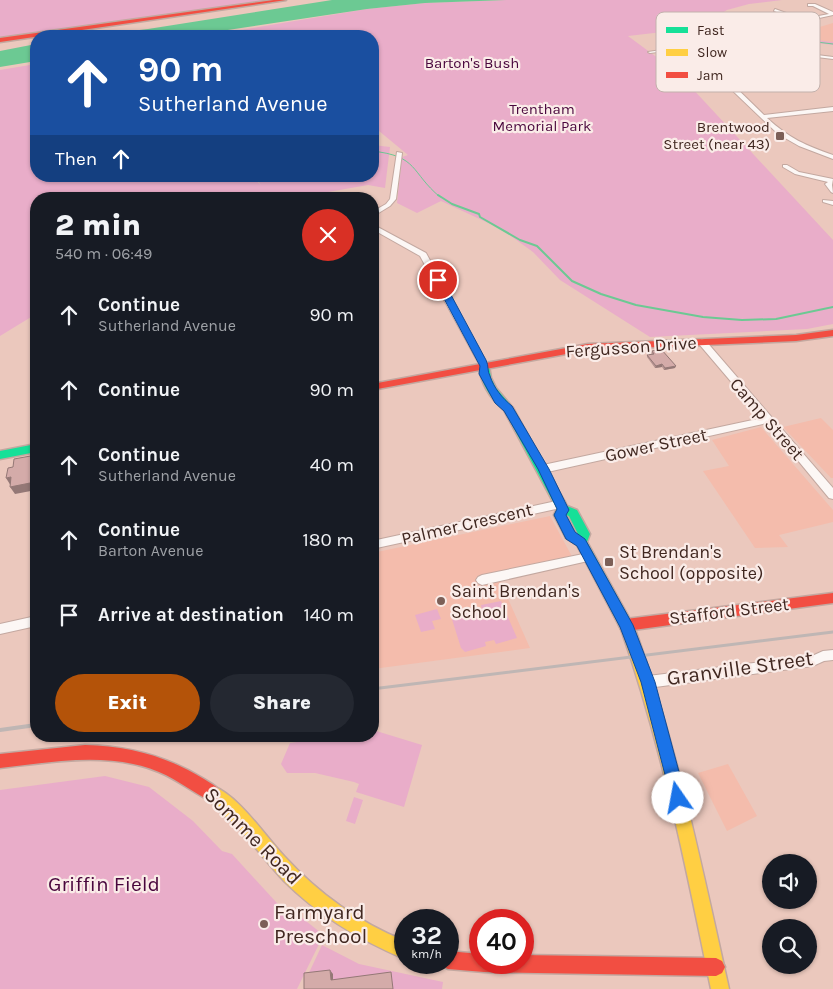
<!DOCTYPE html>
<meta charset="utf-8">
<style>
:root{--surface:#171b24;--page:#242831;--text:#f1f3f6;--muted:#9ea1a6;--accent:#b45309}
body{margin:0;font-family:Karla,sans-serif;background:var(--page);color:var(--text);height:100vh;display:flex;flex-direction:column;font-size:19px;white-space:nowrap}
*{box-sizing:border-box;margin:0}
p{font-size:16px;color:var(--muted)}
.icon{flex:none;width:28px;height:28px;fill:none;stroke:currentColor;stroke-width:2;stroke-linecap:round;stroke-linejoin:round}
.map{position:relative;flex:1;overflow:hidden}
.sheet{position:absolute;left:30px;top:192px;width:349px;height:550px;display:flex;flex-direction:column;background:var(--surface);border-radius:20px;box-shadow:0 1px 4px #0004}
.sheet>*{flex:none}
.hud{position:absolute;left:30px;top:30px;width:349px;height:152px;border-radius:20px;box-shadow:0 1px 4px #0004;background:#1a4fa0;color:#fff;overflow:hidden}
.buttons{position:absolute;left:762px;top:854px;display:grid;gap:10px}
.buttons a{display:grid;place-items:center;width:55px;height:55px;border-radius:50%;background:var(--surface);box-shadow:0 1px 4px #0004;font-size:25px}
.speed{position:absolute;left:394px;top:909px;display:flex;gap:10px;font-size:25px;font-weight:700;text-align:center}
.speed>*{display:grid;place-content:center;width:65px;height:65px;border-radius:50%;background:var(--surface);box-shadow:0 1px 4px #0004;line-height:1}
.speed small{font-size:12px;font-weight:400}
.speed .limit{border:8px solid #d22;background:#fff;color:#111}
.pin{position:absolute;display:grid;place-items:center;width:42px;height:42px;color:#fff;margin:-21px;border:2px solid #fff;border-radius:50%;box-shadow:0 1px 5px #0007}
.me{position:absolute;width:55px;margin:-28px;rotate:348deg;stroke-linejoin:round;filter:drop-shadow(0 0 4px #0008)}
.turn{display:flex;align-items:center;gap:18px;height:105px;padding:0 25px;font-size:22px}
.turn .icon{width:65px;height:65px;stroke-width:2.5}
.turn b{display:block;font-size:35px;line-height:42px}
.then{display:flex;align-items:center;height:48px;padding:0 25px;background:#0003;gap:10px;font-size:19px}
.round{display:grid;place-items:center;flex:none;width:52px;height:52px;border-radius:26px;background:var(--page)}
.head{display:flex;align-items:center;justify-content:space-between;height:85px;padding:0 25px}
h1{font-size:30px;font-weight:800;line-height:38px}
.action{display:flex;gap:10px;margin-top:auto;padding:10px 25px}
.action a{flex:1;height:58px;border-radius:30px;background:var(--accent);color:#fff;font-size:20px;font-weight:800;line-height:58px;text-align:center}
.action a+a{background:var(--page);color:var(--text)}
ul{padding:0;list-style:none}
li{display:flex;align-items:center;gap:15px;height:75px;padding:0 25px}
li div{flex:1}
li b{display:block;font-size:19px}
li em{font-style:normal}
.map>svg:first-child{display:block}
.built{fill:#f4bcac}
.green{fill:#e9adc9}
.water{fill:#6cc993}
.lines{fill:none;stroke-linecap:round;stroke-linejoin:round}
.stream-far1{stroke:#6cc993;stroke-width:1}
.stream{stroke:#6cc993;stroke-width:2}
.street-casing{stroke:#c3a8a0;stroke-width:2}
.fast-casing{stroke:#c3a8a0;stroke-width:3}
.slow-casing{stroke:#c3a8a0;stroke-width:3}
.jam-casing{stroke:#c3a8a0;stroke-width:3}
.street{fill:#fcf7f5;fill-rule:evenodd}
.fast{fill:#16e098;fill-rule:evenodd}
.slow{fill:#ffcf43;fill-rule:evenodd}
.jam{fill:#f24e42;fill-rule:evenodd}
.rail-far1{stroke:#bfb6b4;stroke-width:3}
.rail{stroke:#bfb6b4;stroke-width:4}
.wall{fill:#b69391}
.shaded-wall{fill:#947876}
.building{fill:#d4aba9;stroke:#947876}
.route{fill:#1a73e8;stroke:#114b97}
.poi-dot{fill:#7c5f57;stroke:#faece8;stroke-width:2}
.labels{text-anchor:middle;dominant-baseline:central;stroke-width:4.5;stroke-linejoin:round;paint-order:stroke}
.far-park-label{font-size:15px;fill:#49063d;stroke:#faece8}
.far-poi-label{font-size:15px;fill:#402720;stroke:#faece8;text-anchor:end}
.street-label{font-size:18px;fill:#402720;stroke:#faece8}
.poi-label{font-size:18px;fill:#402720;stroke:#faece8;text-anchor:start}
.near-street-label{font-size:21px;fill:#402720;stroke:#faece8}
.near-park-label{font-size:21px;fill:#49063d;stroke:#faece8}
.near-poi-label{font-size:21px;fill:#402720;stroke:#faece8;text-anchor:start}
.key{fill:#faece8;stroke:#c2b1ac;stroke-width:1}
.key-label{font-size:14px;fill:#402720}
</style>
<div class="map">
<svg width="833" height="989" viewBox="0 0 833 989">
<rect width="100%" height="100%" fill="#ebc8bd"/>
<path class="built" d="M 833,23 L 833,42 L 787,37 L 813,29 Z
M 821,418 L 833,430 L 833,478 L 831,478 L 783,427 Z
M 761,427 L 833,510 L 833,522 L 779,535 L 788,547 L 755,548 L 703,471 L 729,466 L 712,440 Z
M 550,516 L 575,562 L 500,581 L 530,648 L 373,669 L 372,553 Z
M 728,764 L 757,816 L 727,831 L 698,773 Z"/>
<path class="green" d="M 0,0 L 272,0 L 0,38 Z
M 506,0 L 782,0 L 749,4 L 727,10 L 697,28 L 628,36 L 678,73 L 833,240 L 833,324 L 807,329 L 650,337 L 560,280 L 533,252 L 501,229 L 441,201 L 417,213 L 397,203 L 402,157 L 408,155 L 373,126 L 372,36 L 204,36 L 367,9 L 425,3 Z
M 759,34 L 833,42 L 833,45 L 754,35 Z
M 36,64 L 36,176 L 251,176 L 261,185 L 254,176 L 372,176 L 373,145 L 390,147 L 385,188 L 368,185 L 288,199 L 276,199 L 271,194 L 267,199 L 36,199 L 36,314 L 0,336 L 0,70 Z
M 501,601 L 517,638 L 496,644 L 494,640 L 485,642 L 486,646 L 465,652 L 461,648 L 450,613 L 471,608 L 473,612 L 482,610 L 481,605 Z
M 437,609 L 441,619 L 432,621 L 435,629 L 421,632 L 415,615 Z
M 373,730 L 422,745 L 404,807 L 356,792 L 359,784 L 354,782 L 315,773 L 287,773 L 281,764 L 290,743 L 339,736 L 372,736 Z
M 105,776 L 149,787 L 193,821 L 222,851 L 232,854 L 287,914 L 296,913 L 321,933 L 318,941 L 320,942 L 297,989 L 0,989 L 0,790 Z
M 354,797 L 363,800 L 355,824 L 346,821 Z
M 322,945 L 359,964 L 443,982 L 442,989 L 392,989 L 333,984 L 333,974 L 307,977 Z"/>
<path class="water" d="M 332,0 L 506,0 L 425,3 L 367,9 L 188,36 L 88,36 L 148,29 Z
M 36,44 L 36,61 L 0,67 L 0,51 Z"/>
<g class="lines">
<path class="stream-far1" d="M 730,28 L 744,31
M 758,35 L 833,44
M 372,151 C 419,156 410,172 440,197"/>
<path class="stream" d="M 438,195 L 452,204 L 479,214 L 480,217 L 520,240 L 537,246 L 572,281 L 601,294 L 636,305 L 703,317 L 742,320 L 776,319 L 833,307"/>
<defs>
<path id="street" d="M 808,4 L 815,4 L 833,12 L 833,15 L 764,30 L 732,40 L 753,47 L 833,57 L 833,59 L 752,49 L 727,41 L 685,49 L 716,69 L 724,76 L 765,75 L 812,78 L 810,81 L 765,77 L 727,79 L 764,115 L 833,107 L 833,111 L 767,118 C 790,139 805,145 833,155 L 833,159 L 799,146 L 778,134 L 712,71 L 680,49 L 650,53 L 648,52 L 716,42 L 762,28 L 740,20 L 733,22 L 731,21 L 740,17 L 768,27 L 798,20 L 774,11 L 775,9 L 803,19 L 829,14 L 813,6 L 808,6 Z
M 397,152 L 402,153 L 396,199 L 390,206 L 372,217 L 372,212 L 386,204 L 390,199 Z
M 783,165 L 787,165 L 799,172 L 833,179 L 832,185 L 833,193 L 831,192 L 825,184 L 828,182 L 795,174 L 783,167 Z
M 823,200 L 833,201 L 833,205 L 823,202 Z
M 372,224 L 426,253 L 488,366 L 487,368 L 481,368 L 480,366 L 420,256 L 372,229 Z
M 702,339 L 705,340 L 833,488 L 833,499 L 829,498 L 767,423 L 543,473 L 540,472 L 538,469 L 543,465 L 762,418 L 699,344 L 698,342 Z
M 561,500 L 565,501 L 566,504 L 565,507 L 372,549 L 372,541 Z
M 588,553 L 592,554 L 593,557 L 592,560 L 588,561 L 482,585 L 478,583 L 476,580 L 478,577 L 482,575 Z
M 36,616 L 36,626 L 0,634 L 0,624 Z
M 833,650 L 833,660 L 824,661 L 813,666 L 648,688 L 644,686 L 642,682 L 644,678 L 648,676 L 812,656 L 823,651 Z"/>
<path id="fast" d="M 484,363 L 489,366 L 491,378 L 496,388 L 513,408 L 567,506 L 577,510 L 590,534 L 587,542 L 633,625 L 635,629 L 633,633 L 628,635 L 623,633 L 577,545 L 566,538 L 554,515 L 557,509 L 504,410 C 491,399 481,384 479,366 ZM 566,515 L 569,516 L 578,534 L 574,532 Z
M 36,444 L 36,452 L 0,459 L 0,451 Z"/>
<path id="slow" d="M 628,623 L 633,625 L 635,629 C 677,746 702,867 729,989 L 711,989 C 686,867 662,746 621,629 L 623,625 Z
M 213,786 C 240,797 264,835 284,856 C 318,893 358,922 405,941 L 405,959 C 360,940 319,916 284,881 C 268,864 255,846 239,829 C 230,819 210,805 205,794 L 208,789 Z"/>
<path id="jam" d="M 274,0 L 286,0 L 0,42 L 0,38 Z
M 833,330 L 833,336 L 796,341 L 588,350 L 372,390 L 372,384 L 588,344 L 796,335 Z
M 833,593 L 833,603 L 626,631 L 621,629 L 619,625 L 621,621 L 626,619 Z
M 85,745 C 128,746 167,756 204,779 C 210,783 218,786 221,794 L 218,799 L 213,802 C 194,794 179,780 159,772 C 109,751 52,762 0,768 L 0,754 Z
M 448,951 L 480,954 L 480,962 L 522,962 L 522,955 L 716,958 L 722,961 L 725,967 L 722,973 L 716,976 L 484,972 L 448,969 L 442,966 L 440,962 L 448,962 Z"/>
</defs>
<use href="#street" class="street-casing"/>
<use href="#fast" class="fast-casing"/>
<use href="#slow" class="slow-casing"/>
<use href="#jam" class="jam-casing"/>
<use href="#street" class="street"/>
<use href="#fast" class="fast"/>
<use href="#slow" class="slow"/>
<use href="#jam" class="jam"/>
<path class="rail-far1" d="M 372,689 L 833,632"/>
<path class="rail" d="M 0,730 L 36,725"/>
</g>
<path class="wall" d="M 652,351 L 675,368 L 664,370 L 662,367 L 655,368 L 647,357 L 647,355 L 652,354 L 651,353 Z"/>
<path class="shaded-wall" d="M 662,364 L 662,367 L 655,368 L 656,366 Z
M 676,366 L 675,368 L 664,370 L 665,368 Z
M 36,474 L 36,490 L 15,494 L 10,487 Z
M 11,477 L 11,486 L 6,478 Z
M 330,970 L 333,974 L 333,984 L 331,980 Z"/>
<path class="building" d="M 661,349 L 676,366 L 665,368 L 662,364 L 656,366 L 647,355 L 654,354 L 652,351 Z
M 36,455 L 36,474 L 35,482 L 10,487 L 11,477 L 6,478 L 8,468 L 13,467 L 14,459 Z
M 330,970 L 331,980 L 391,972 L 393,989 L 304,989 L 304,973 Z"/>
<path class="route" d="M 435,278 L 443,280 L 486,360 C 489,366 487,371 490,376 C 494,388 502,398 512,406 L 549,469 L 569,510 L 566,515 L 575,532 L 585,539 L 633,625 L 655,682 L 686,798 L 684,803 L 678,805 L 673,803 L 671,798 L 641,682 L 620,627 L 577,546 L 566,539 L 554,515 L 557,509 L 538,469 L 504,411 L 495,403 L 479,374 L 480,366 L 434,280 Z"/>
<g class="poi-dot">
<rect x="775" y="131" width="10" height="10" rx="2.5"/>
<rect x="604" y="557" width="10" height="10" rx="2.5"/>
<circle cx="441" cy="601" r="5"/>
<circle cx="264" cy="924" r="5"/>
</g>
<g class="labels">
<g class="far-park-label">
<text x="472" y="63">Barton's Bush</text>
<text x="542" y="109">Trentham<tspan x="542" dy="17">Memorial Park</tspan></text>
</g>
<g class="far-poi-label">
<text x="770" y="127">Brentwood<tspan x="770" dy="17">Street (near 43)</tspan></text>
</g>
<g class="street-label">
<text transform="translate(631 347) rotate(-4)">Fergusson Drive</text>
<text transform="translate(767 419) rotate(49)">Camp Street</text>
<text transform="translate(656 445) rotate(-12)">Gower Street</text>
<text transform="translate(467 524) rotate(-13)">Palmer Crescent</text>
<text transform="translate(729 611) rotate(-7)">Stafford Street</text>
</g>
<g class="poi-label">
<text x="619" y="552">St Brendan's<tspan x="619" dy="21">School (opposite)</tspan></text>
<text x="451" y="591">Saint Brendan's<tspan x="451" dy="21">School</tspan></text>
</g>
<g class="near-street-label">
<text transform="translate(740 668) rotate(-8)">Granville Street</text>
<text transform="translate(253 836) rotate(45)">Somme Road</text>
</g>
<g class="near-park-label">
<text x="104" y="884">Griffin Field</text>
</g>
<g class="near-poi-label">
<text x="274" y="912">Farmyard<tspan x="274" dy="24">Preschool</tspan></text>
</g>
</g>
<rect x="656" y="12" width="164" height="80" rx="8" class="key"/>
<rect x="666" y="27" width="22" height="6" fill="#16e098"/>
<rect x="666" y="49" width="22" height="7" fill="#ffcf43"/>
<rect x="666" y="72" width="22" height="6" fill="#f24e42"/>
<g class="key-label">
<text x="697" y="35">Fast</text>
<text x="697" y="57">Slow</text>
<text x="697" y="80">Jam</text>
</g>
</svg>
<div class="buttons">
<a><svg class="icon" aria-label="sound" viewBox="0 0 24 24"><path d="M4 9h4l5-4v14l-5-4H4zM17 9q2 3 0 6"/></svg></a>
<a><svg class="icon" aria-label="search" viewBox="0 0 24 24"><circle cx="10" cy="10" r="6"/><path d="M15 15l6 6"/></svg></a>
</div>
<div class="speed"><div>32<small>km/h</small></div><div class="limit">40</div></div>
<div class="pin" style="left:438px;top:280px;background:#d93025"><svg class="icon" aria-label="arrive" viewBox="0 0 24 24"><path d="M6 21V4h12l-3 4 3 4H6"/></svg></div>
<svg class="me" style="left:678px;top:798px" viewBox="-20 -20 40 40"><circle r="19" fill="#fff"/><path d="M0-13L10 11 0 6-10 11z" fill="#1a73e8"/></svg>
<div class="hud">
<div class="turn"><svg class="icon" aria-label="ahead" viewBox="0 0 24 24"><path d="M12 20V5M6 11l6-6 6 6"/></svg><div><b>90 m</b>Sutherland Avenue</div></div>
<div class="then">Then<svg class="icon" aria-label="ahead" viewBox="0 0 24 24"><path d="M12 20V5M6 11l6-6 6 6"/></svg></div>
</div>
<section class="sheet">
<div class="head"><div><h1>2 min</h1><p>540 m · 06:49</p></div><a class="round" style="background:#d93025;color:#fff"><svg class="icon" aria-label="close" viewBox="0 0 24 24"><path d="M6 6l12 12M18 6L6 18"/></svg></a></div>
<ul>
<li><svg class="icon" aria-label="ahead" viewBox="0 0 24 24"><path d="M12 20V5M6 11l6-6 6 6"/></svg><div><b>Continue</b><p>Sutherland Avenue</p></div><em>90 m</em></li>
<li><svg class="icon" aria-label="ahead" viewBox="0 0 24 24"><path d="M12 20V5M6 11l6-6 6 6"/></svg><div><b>Continue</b></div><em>90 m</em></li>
<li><svg class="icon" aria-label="ahead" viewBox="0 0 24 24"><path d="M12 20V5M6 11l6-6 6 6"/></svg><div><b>Continue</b><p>Sutherland Avenue</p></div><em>40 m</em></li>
<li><svg class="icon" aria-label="ahead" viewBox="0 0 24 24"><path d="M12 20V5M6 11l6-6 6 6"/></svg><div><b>Continue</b><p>Barton Avenue</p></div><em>180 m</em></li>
<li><svg class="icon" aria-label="arrive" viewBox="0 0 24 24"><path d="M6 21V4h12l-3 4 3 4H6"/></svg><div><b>Arrive at destination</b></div><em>140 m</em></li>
</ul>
<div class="action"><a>Exit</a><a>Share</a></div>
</section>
</div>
